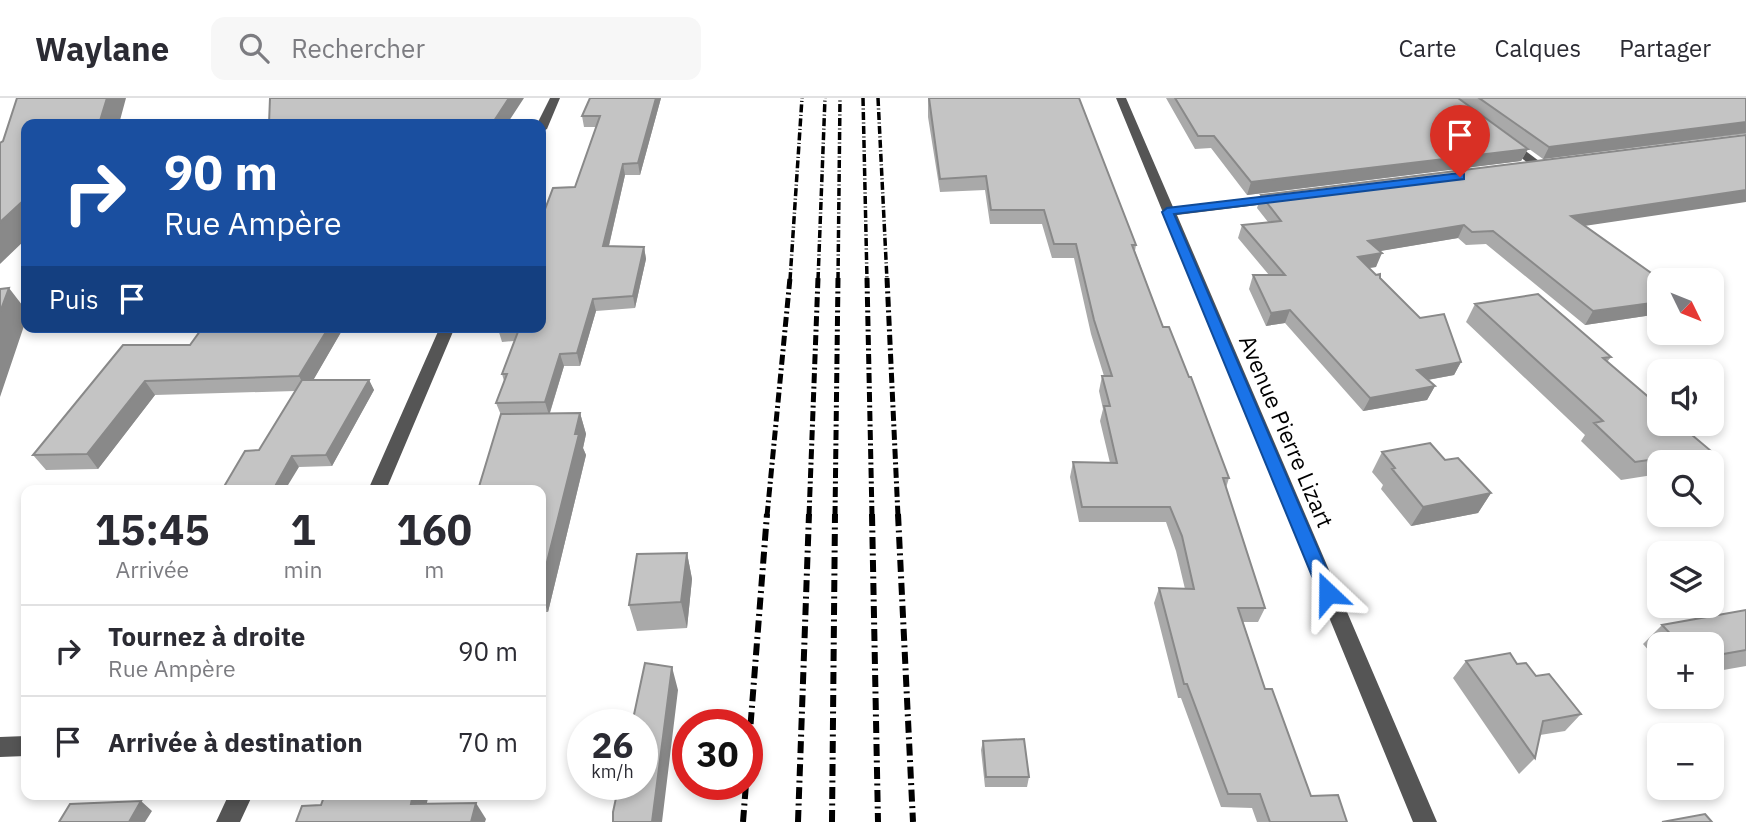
<!DOCTYPE html>
<html lang="fr">
<meta charset="utf-8">
<style>
:root{--surface:#fff;--page:#f7f7f7;--text:#2b2b33;--muted:#7c7c81;--line:#e1e1e2}
body{margin:0;font-family:"IBM Plex Sans",sans-serif;background:var(--page);color:var(--text);height:100vh;display:flex;flex-direction:column;font-size:26px;white-space:nowrap}
*{box-sizing:border-box;margin:0}
p{font-size:23px;color:var(--muted)}
.icon{flex:none;width:38px;height:38px;fill:none;stroke:currentColor;stroke-width:2;stroke-linecap:round;stroke-linejoin:round}
.map{position:relative;flex:1;overflow:hidden}
.details{position:absolute;left:21px;top:387px;width:525px;height:315px;display:flex;flex-direction:column;background:var(--surface);border-radius:14px;box-shadow:0 4px 10px #0003}
.details>*{flex:none}
.hud{position:absolute;left:21px;top:21px;width:525px;height:214px;border-radius:14px;box-shadow:0 4px 10px #0003;background:#1a4fa0;color:#fff;overflow:hidden}
.needle{width:46px;rotate:133deg}
.buttons{position:absolute;left:1647px;top:170px;display:grid;gap:14px}
.buttons a{display:grid;place-items:center;width:77px;height:77px;border-radius:14px;background:var(--surface);box-shadow:0 4px 10px #0003;font-size:35px}
.speed{position:absolute;left:567px;top:611px;display:flex;gap:14px;font-size:35px;font-weight:700;text-align:center}
.speed>*{display:grid;place-content:center;width:91px;height:91px;border-radius:50%;background:var(--surface);box-shadow:0 4px 10px #0003;line-height:1}
.speed small{font-size:18px;font-weight:400}
.speed .limit{border:10px solid #d22;background:#fff;color:#111}
.pin{position:absolute;display:grid;place-items:center;width:60px;height:60px;color:#fff;margin:-72px -30px;border-radius:50% 50% 50% 0;rotate:-45deg;box-shadow:0 0 7px #0007}
.pin .icon{rotate:45deg}
.me{position:absolute;width:77px;margin:-38px;rotate:337deg;stroke-linejoin:round;filter:drop-shadow(0 0 5px #0008)}
.turn{display:flex;align-items:center;gap:24px;height:147px;padding:0 28px;font-size:32px}
.turn .icon{width:91px;height:91px;stroke-width:2.5}
.turn b{display:block;font-size:49px;line-height:60px}
.then{display:flex;align-items:center;height:66px;padding:0 28px;background:#0003;gap:14px;font-size:26px}
.eta{display:flex;justify-content:space-evenly;align-items:center;height:119px;text-align:center}
.eta b{font-size:42px;font-weight:700;line-height:49px}
ul{padding:0;list-style:none}
li{display:flex;align-items:center;gap:21px;height:91px;padding:0 28px;border-top:2px solid var(--line)}
li div{flex:1}
li b{display:block;font-size:26px}
li em{font-style:normal}
header{display:flex;align-items:center;gap:42px;box-sizing:border-box;height:98px;padding:0 35px;background:var(--surface);border-bottom:2px solid var(--line)}
header strong{font-size:33px}
nav{display:flex;gap:38px;margin-inline-start:auto;font-size:24px}
.search{width:490px;height:63px;background:var(--page);display:flex;align-items:center;gap:18px;box-sizing:border-box;padding:0 24px;border-radius:14px;color:var(--muted);font-size:26px}
.map>svg:first-child{display:block}
.lines{fill:none;stroke-linecap:round;stroke-linejoin:round}
.minor{fill:#555;fill-rule:evenodd}
.rail-far2{stroke:#000;stroke-width:3.5;stroke-dasharray:8 2.5 1 2.5;stroke-linecap:butt}
.rail-far1{stroke:#000;stroke-width:5;stroke-dasharray:10 3.5 2 3.5;stroke-linecap:butt}
.rail{stroke:#000;stroke-width:6;stroke-dasharray:12 4.5 2 4.5;stroke-linecap:butt}
.wall{fill:#a9a9a9}
.shaded-wall{fill:#898989}
.building{fill:#c4c4c4;stroke:#898989;stroke-width:2}
.route{fill:#1a73e8;stroke:#114b97;stroke-width:2}
.labels{text-anchor:middle;dominant-baseline:central;stroke-width:6;stroke-linejoin:round;paint-order:stroke}
.street-label{font-size:23px;fill:#000;stroke:#fff}
</style>
<header>
<strong>Waylane</strong>
<div class="search"><svg class="icon" aria-label="search" viewBox="0 0 24 24"><circle cx="10" cy="10" r="6"/><path d="M15 15l6 6"/></svg>Rechercher</div>
<nav><a>Carte</a><a>Calques</a><a>Partager</a></nav>
</header>
<div class="map">
<svg width="1746" height="724" viewBox="0 0 1746 724">
<rect width="100%" height="100%" fill="#fff"/>
<g class="lines">
<path class="minor" d="M 550,0 L 560,0 L 547,31 L 541,34 L 541,26 L 537,26 Z
M 1116,0 L 1126,0 L 1173,109 L 1282,96 L 1288,100 L 1282,104 L 1177,117 L 1437,724 L 1413,724 Z
M 1503,42 L 1511,42 L 1547,69 L 1537,72 L 1503,46 Z
M 440,229 L 455,229 L 386,392 L 368,392 Z
M 26,638 L 26,658 L 0,659 L 0,639 Z
M 229,696 L 253,696 L 240,724 L 216,724 Z"/>
<path class="rail-far2" d="M 863,0 L 867,182
M 878,0 L 887,182
M 790,182 L 802,0
M 818,182 L 825,0
M 838,182 L 840,0"/>
<path class="rail-far1" d="M 867,180 L 872,418
M 887,180 L 898,418
M 767,418 L 790,180
M 809,418 L 818,180
M 835,418 L 838,180"/>
<path class="rail" d="M 872,416 L 878,724
M 898,416 L 913,724
M 747,672 L 767,416
M 743,724 L 746,686
M 798,724 L 809,416
M 832,724 L 835,416"/>
</g>
<path class="wall" d="M 590,0 L 661,0 L 640,77 L 625,77 L 609,148 L 644,149 L 646,161 L 635,210 L 596,213 L 580,268 L 564,268 L 550,315 L 580,315 L 586,336 L 583,350 L 586,357 L 548,514 L 541,514 L 541,392 L 501,317 L 496,305 L 504,283 L 502,276 L 514,243 L 502,244 L 498,231 L 575,89 L 596,29 L 584,29 L 582,18 Z
M 928,0 L 1079,0 L 1136,147 L 1135,153 L 1163,229 L 1229,380 L 1226,390 L 1265,510 L 1258,524 L 1243,524 L 1265,591 L 1311,698 L 1347,724 L 1257,724 L 1252,710 L 1221,709 L 1181,600 L 1178,600 L 1154,505 L 1159,490 L 1185,491 L 1176,453 L 1166,424 L 1079,424 L 1070,379 L 1073,364 L 1110,365 L 1100,323 L 1103,311 L 1099,293 L 1102,278 L 1104,278 L 1091,236 L 1074,160 L 1052,160 L 1042,126 L 990,126 L 985,92 L 940,94 L 928,19 Z
M 1166,0 L 1746,0 L 1746,36 L 1543,61 L 1479,15 L 1528,51 L 1521,63 L 1247,97 L 1211,50 L 1195,51 Z
M 1261,97 L 1585,128 L 1659,182 L 1659,216 L 1585,227 L 1486,146 L 1466,147 L 1458,140 L 1379,153 L 1376,169 L 1369,170 L 1461,264 L 1454,277 L 1428,282 L 1435,288 L 1427,302 L 1363,313 L 1285,225 L 1266,228 L 1249,191 L 1253,177 L 1269,177 L 1238,140 L 1242,127 L 1268,124 L 1257,110 Z
M 1475,206 L 1611,259 L 1607,264 L 1711,353 L 1702,364 L 1659,364 L 1659,376 L 1621,382 L 1581,343 L 1585,337 L 1466,224 Z
M 203,229 L 344,229 L 313,282 L 369,282 L 374,292 L 332,368 L 299,369 L 259,352 L 295,293 L 155,297 L 98,371 L 46,372 L 33,357 L 190,247 Z
M 1382,354 L 1445,362 L 1491,395 L 1478,415 L 1411,428 L 1381,391 L 1383,387 L 1372,374 Z
M 687,455 L 692,481 L 687,530 L 637,533 L 629,507 Z
M 1746,512 L 1746,568 L 1712,574 L 1712,546 L 1659,546 L 1659,564 L 1643,546 L 1662,527 Z
M 1466,563 L 1517,566 L 1536,578 L 1581,616 L 1565,633 L 1540,637 L 1535,660 L 1519,676 L 1453,580 Z
M 983,643 L 1029,679 L 1027,689 L 985,689 L 981,652 Z"/>
<path class="shaded-wall" d="M 107,0 L 126,0 L 119,26 L 99,26 Z
M 509,0 L 524,0 L 507,26 L 492,26 Z
M 656,0 L 661,0 L 640,77 L 638,65 Z
M 1746,24 L 1746,35 L 1543,61 L 1549,49 Z
M 1528,51 L 1521,63 L 1247,97 L 1251,84 Z
M 623,66 L 625,77 L 606,160 L 603,148 Z
M 1746,92 L 1746,104 L 1564,131 L 1571,118 Z
M 25,101 L 26,103 L 26,141 L 0,166 L 0,124 Z
M 1464,127 L 1458,140 L 1363,156 L 1368,143 Z
M 644,149 L 646,161 L 635,210 L 633,198 Z
M 1382,155 L 1376,169 L 1353,172 L 1358,159 Z
M 9,190 L 26,212 L 26,222 L 0,299 L 0,214 Z
M 593,201 L 596,213 L 580,268 L 577,255 Z
M 1659,204 L 1659,216 L 1585,227 L 1593,213 Z
M 1290,212 L 1285,225 L 1266,228 L 1271,215 Z
M 329,229 L 344,229 L 307,293 L 299,278 Z
M 560,256 L 564,268 L 549,317 L 545,304 Z
M 1461,264 L 1454,277 L 1410,285 L 1417,272 Z
M 369,282 L 374,292 L 332,368 L 326,357 Z
M 145,283 L 155,297 L 98,371 L 87,356 Z
M 1435,288 L 1427,302 L 1363,313 L 1370,300 Z
M 580,315 L 586,336 L 583,350 L 586,357 L 548,514 L 541,497 L 541,488 Z
M 292,358 L 299,369 L 285,392 L 273,392 Z
M 1491,395 L 1478,415 L 1411,428 L 1423,409 Z
M 687,455 L 692,481 L 687,530 L 681,504 Z
M 672,569 L 678,592 L 662,724 L 652,724 Z
M 413,696 L 429,696 L 423,722 L 411,706 Z
M 141,703 L 152,713 L 145,724 L 129,724 Z
M 476,705 L 486,721 L 485,724 L 471,724 Z"/>
<path class="building" d="M 17,0 L 107,0 L 99,26 L 26,26 L 26,101 L 25,101 L 0,124 L 0,45 L 3,43 Z
M 270,0 L 509,0 L 492,26 L 269,26 Z
M 590,0 L 656,0 L 638,65 L 623,66 L 603,148 L 644,149 L 633,198 L 593,201 L 577,255 L 560,256 L 545,304 L 496,305 L 507,276 L 502,276 L 519,231 L 498,231 L 498,229 L 541,229 L 541,122 L 553,90 L 575,89 L 600,18 L 582,18 Z
M 929,0 L 1079,0 L 1136,147 L 1132,147 L 1163,229 L 1169,229 L 1189,279 L 1191,279 L 1229,380 L 1223,380 L 1265,510 L 1238,510 L 1265,591 L 1272,591 L 1311,698 L 1338,697 L 1347,724 L 1270,724 L 1260,696 L 1228,696 L 1187,586 L 1184,586 L 1159,490 L 1194,491 L 1182,438 L 1170,409 L 1082,409 L 1073,364 L 1117,365 L 1104,308 L 1110,308 L 1102,278 L 1112,278 L 1094,222 L 1076,146 L 1054,146 L 1044,112 L 991,112 L 986,78 L 940,81 Z
M 1175,0 L 1458,0 L 1528,51 L 1251,84 L 1214,38 L 1198,38 Z
M 1479,0 L 1746,0 L 1746,24 L 1549,49 Z
M 1746,37 L 1746,92 L 1571,118 L 1661,182 L 1659,182 L 1659,204 L 1593,213 L 1493,133 L 1472,134 L 1464,127 L 1368,143 L 1382,155 L 1358,159 L 1376,177 L 1380,176 L 1380,180 L 1420,220 L 1444,216 L 1461,264 L 1417,272 L 1435,288 L 1370,300 L 1290,212 L 1271,215 L 1253,177 L 1285,177 L 1242,127 L 1281,123 L 1261,97 Z
M 9,190 L 0,214 L 0,191 Z
M 1538,196 L 1611,259 L 1603,260 L 1659,308 L 1659,326 L 1679,326 L 1711,353 L 1635,364 L 1594,325 L 1603,323 L 1475,206 Z
M 203,229 L 329,229 L 299,278 L 145,283 L 87,356 L 33,357 L 123,247 L 190,247 Z
M 302,282 L 369,282 L 326,357 L 292,358 L 273,392 L 222,392 L 245,353 L 259,352 Z
M 580,315 L 575,336 L 579,336 L 541,488 L 541,392 L 478,392 L 501,316 Z
M 1430,345 L 1445,362 L 1458,360 L 1491,395 L 1423,409 L 1392,371 L 1395,370 L 1382,354 Z
M 687,455 L 681,504 L 629,507 L 637,456 Z
M 1746,512 L 1746,552 L 1712,558 L 1712,546 L 1680,546 L 1662,527 Z
M 1510,555 L 1517,566 L 1526,565 L 1536,578 L 1549,576 L 1581,616 L 1543,623 L 1535,660 L 1466,563 Z
M 645,565 L 672,569 L 652,724 L 613,724 L 613,714 L 619,686 L 642,686 L 642,626 L 632,626 Z
M 1024,641 L 1029,679 L 986,679 L 983,643 Z
M 325,696 L 413,696 L 411,706 L 476,705 L 471,724 L 296,724 L 302,708 L 321,707 Z
M 141,703 L 129,724 L 59,724 L 70,706 Z
M 1705,716 L 1712,724 L 1662,724 Z"/>
<path class="route" d="M 1460,75 L 1464,76 L 1464,81 L 1174,116 L 1337,495 L 1335,500 L 1328,503 L 1322,500 L 1319,495 L 1162,114 L 1167,110 Z"/>
<g class="labels">
<g class="street-label">
<text transform="translate(1287 333) rotate(67)">Avenue Pierre Lizart</text>
</g>
</g>
</svg>
<div class="buttons">
<a><svg class="needle" viewBox="-14 -14 28 28"><path d="M0-13l5 13h-10z" fill="#e53935"/><path d="M0 13l5-13h-10z" fill="#7c7c81"/></svg></a>
<a><svg class="icon" aria-label="sound" viewBox="0 0 24 24"><path d="M4 9h4l5-4v14l-5-4H4zM17 9q2 3 0 6"/></svg></a>
<a><svg class="icon" aria-label="search" viewBox="0 0 24 24"><circle cx="10" cy="10" r="6"/><path d="M15 15l6 6"/></svg></a>
<a><svg class="icon" aria-label="layers" viewBox="0 0 24 24"><path d="M12 4l9 5-9 5-9-5zM3 14l9 5 9-5"/></svg></a>
<a>+</a>
<a>−</a>
</div>
<div class="speed"><div>26<small>km/h</small></div><div class="limit">30</div></div>
<div class="pin" style="left:1460px;top:79px;background:#d93025"><svg class="icon" aria-label="arrive" viewBox="0 0 24 24"><path d="M6 21V4h12l-3 4 3 4H6"/></svg></div>
<svg class="me" style="left:1328px;top:495px" viewBox="-20 -20 40 40"><path d="M0-17L14 15 0 8-14 15z" fill="#1a73e8" stroke="#fff" stroke-width="4"/></svg>
<div class="hud">
<div class="turn"><svg class="icon" aria-label="right" viewBox="0 0 24 24"><path d="M7 20v-9h11M14 6l5 5-5 5"/></svg><div><b>90 m</b>Rue Ampère</div></div>
<div class="then">Puis<svg class="icon" aria-label="arrive" viewBox="0 0 24 24"><path d="M6 21V4h12l-3 4 3 4H6"/></svg></div>
</div>
<section class="details">
<div class="eta">
<div><b>15:45</b><p>Arrivée</p></div>
<div><b>1</b><p>min</p></div>
<div><b>160</b><p>m</p></div>
</div>
<ul>
<li><svg class="icon" aria-label="right" viewBox="0 0 24 24"><path d="M7 20v-9h11M14 6l5 5-5 5"/></svg><div><b>Tournez à droite</b><p>Rue Ampère</p></div><em>90 m</em></li>
<li><svg class="icon" aria-label="arrive" viewBox="0 0 24 24"><path d="M6 21V4h12l-3 4 3 4H6"/></svg><div><b>Arrivée à destination</b></div><em>70 m</em></li>
</ul>
</section>
</div>
